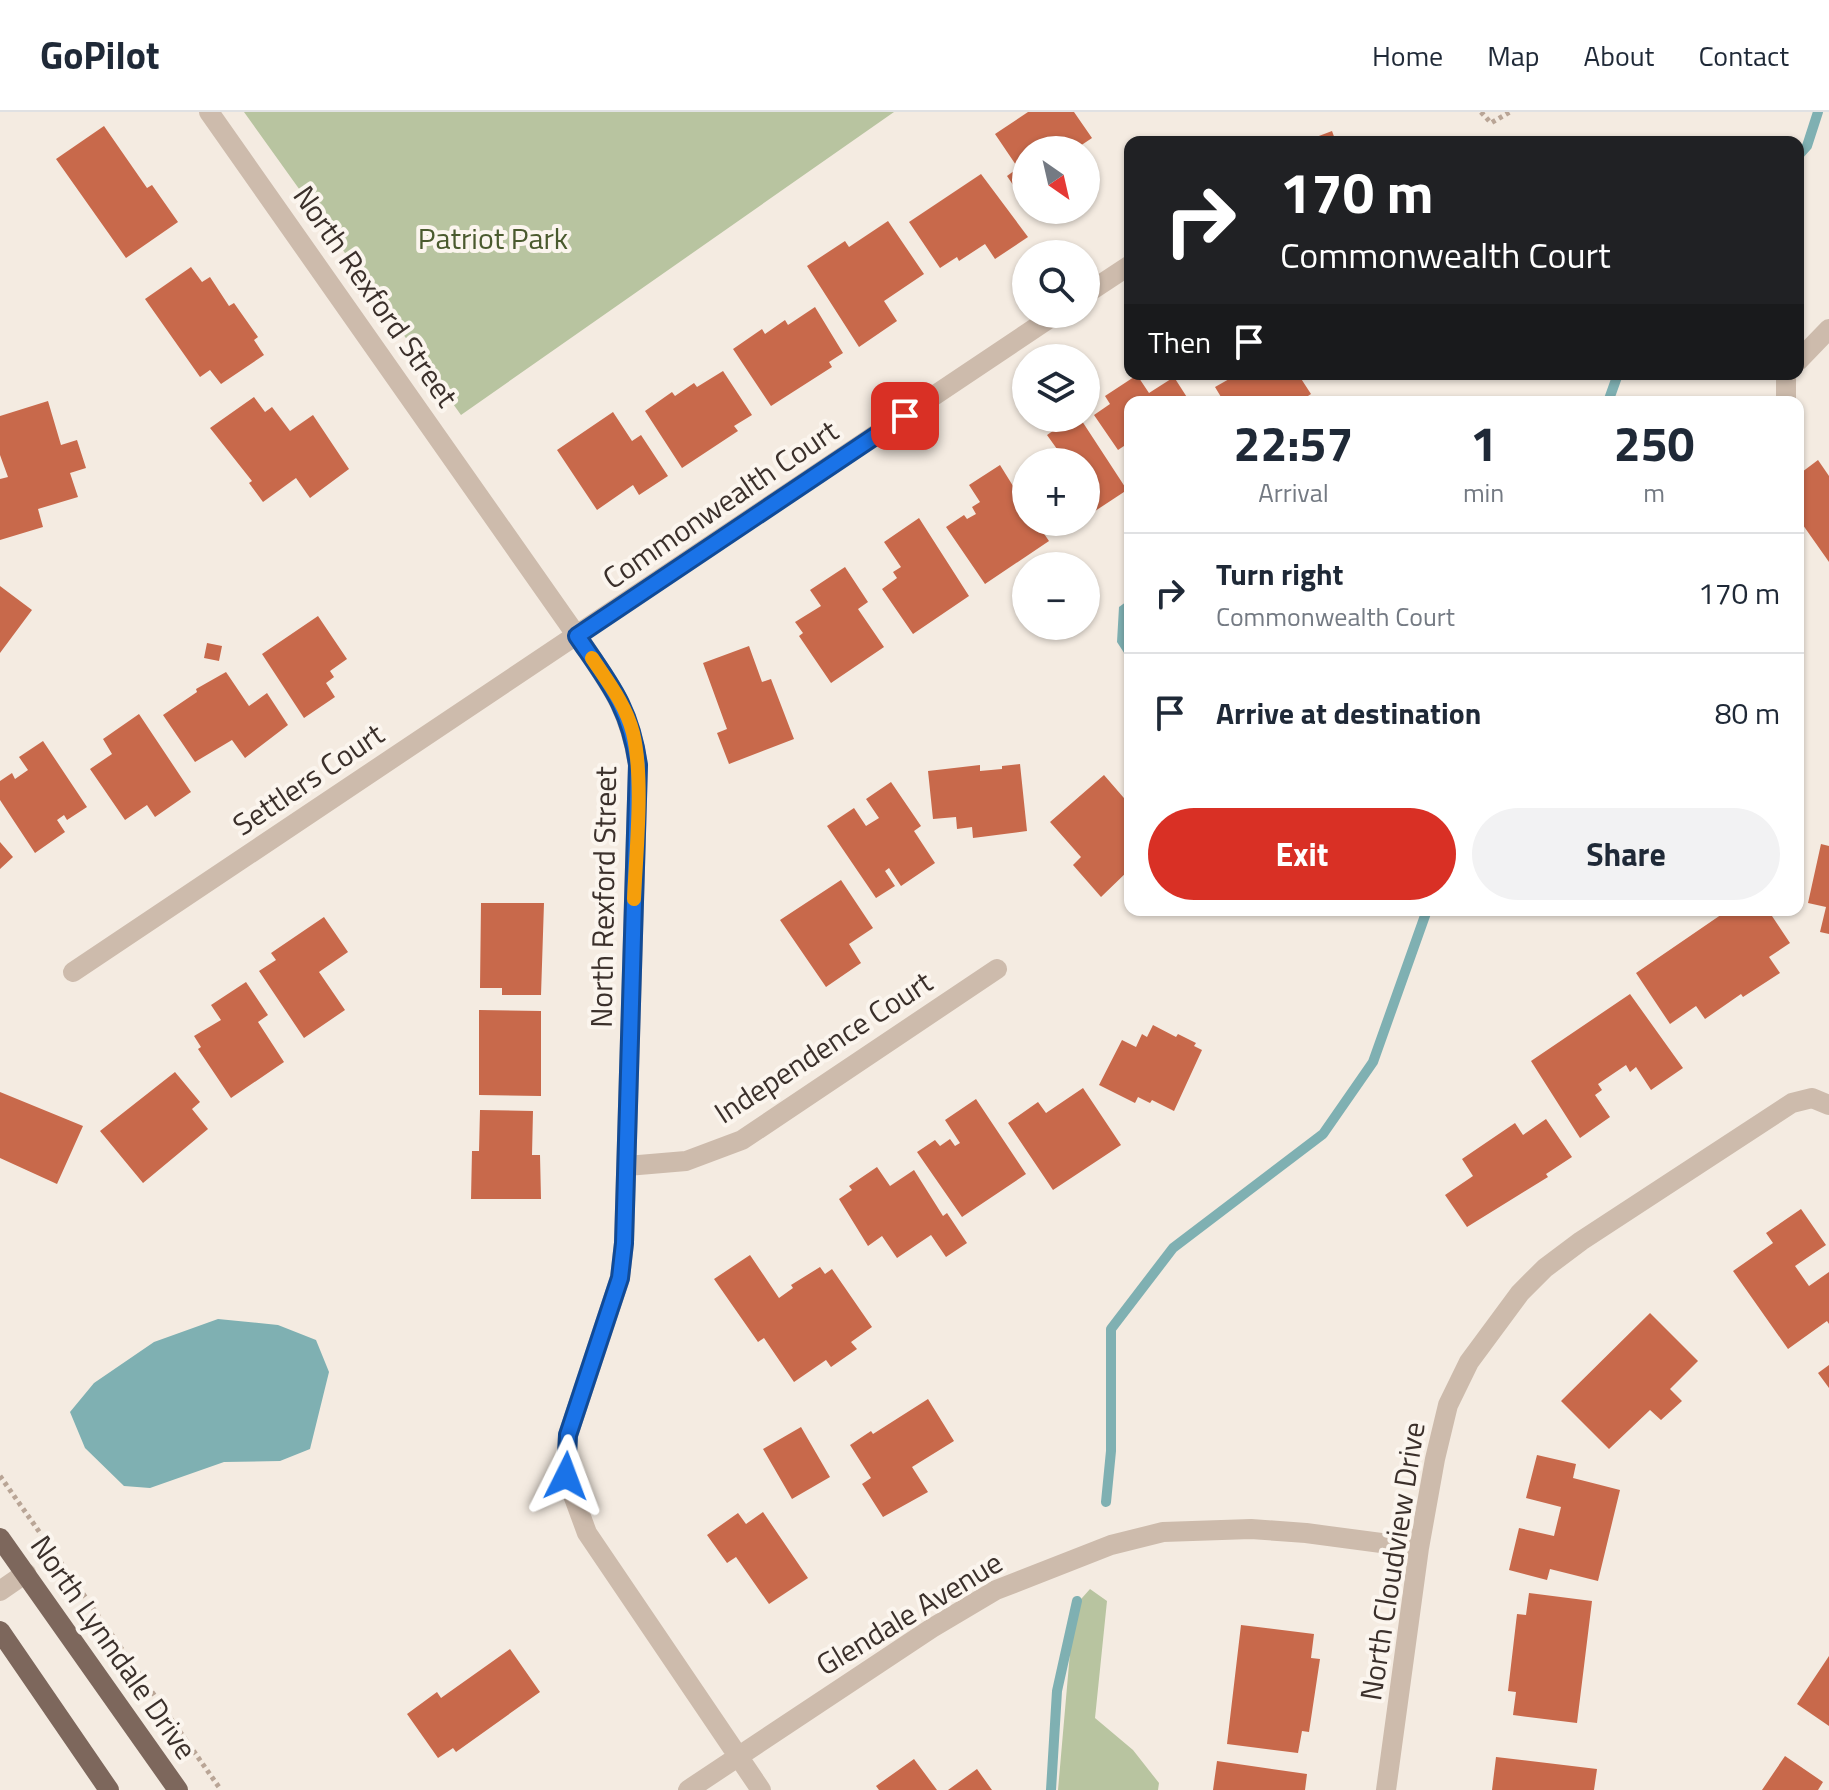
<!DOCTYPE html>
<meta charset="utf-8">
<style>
:root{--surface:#fff;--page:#f2f2f3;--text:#1f2937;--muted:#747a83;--line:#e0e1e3;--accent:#d93025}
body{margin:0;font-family:"Titillium Web",sans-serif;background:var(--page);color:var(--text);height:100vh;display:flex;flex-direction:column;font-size:30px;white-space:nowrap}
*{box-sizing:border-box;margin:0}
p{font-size:26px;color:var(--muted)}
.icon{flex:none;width:44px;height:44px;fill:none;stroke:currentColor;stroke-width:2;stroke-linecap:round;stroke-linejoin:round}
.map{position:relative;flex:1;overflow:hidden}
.details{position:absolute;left:1124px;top:284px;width:680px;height:520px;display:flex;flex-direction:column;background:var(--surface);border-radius:16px;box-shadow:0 2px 6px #0004}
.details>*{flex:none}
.banner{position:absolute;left:1124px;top:24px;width:680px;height:244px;border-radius:16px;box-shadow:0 2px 6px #0004;background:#202124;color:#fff;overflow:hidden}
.needle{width:52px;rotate:146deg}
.buttons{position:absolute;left:1012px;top:24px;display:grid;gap:16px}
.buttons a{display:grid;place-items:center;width:88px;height:88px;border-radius:50%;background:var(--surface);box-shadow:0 2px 6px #0004;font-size:40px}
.pin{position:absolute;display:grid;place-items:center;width:68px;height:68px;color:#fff;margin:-34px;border-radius:16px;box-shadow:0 4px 12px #0006}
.me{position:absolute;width:88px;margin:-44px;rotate:3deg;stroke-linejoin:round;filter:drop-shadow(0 0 6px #0008)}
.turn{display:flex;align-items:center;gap:28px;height:168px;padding:0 24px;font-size:36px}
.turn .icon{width:104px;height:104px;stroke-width:2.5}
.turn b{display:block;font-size:56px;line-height:68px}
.then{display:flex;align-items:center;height:76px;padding:0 24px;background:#0003;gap:16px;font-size:30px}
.eta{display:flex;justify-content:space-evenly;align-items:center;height:136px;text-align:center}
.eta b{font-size:48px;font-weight:700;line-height:56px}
.primary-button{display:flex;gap:16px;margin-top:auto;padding:16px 24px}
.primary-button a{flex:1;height:92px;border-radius:48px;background:var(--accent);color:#fff;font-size:32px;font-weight:700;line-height:92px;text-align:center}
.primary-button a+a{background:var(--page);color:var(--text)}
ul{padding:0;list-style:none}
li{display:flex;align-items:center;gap:24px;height:120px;padding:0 24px;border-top:2px solid var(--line)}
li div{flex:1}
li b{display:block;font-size:30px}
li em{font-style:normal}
header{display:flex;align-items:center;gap:48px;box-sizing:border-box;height:112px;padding:0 40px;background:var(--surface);border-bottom:2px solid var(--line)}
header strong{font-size:38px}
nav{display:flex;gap:44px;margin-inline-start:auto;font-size:28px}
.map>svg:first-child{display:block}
.green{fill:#b8c4a0}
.water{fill:#7fb0b2}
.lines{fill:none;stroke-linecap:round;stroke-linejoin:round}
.stream{stroke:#7fb0b2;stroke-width:10}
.building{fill:#c8694b}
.path{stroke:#b9a596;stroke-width:5;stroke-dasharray:4 4;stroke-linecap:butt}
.minor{stroke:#cdbbac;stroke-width:20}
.major{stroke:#7d675c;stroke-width:20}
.route-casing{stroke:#114b97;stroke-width:20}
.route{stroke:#1a73e8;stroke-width:14}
.slow{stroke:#f59e0b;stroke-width:14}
.labels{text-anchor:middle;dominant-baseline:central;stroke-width:8;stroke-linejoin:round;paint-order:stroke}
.park-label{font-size:30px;fill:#4a5a2e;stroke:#fbf5ee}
.street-label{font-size:30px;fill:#3b302b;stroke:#fbf5ee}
</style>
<header>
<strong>GoPilot</strong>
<nav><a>Home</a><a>Map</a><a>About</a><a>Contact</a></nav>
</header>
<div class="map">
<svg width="1829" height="1678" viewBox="0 0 1829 1678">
<rect width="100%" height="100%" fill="#f4ebe1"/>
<path class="green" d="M 244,0 L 894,0 L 461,303 Z
M 1090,1477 L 1107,1489 L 1095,1606 L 1133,1638 L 1159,1671 L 1158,1678 L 1058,1678 L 1074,1495 Z"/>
<path class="water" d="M 1130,487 L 1130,550 L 1117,530 L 1119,495 Z
M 218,1207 L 278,1213 L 316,1228 L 329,1260 L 310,1337 L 280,1349 L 224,1350 L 150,1376 L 124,1374 L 85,1336 L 70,1300 L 94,1271 L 154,1230 Z"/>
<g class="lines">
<path class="stream" d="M 1798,44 L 1807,34 L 1818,0
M 1608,290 L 1618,262
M 1106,1390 L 1111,1339 L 1111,1217 L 1173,1136 L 1323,1022 L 1373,950 L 1427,798
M 1051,1678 L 1057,1579 L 1077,1489"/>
</g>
<path class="building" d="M 1028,0 L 1074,0 L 1092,26 L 1077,36 L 1079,38 L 1026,38 L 1026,92 L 1007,64 L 1018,56 L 995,22 Z
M 104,14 L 147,76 L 152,73 L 178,110 L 126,146 L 56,47 Z
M 1332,19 L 1336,30 L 1303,30 Z
M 981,62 L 1028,125 L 995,147 L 985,132 L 959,149 L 957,145 L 940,156 L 909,110 Z
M 888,109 L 924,162 L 884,189 L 897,209 L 859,235 L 807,154 L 845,129 L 849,135 Z
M 191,155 L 202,170 L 210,165 L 229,194 L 234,191 L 258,225 L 254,228 L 264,243 L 221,272 L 210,258 L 200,265 L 145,187 Z
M 815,195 L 843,241 L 829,250 L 832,255 L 771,294 L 733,237 L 762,217 L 765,222 L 785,208 L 788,213 Z
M 723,259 L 752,303 L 734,314 L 738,319 L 682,356 L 645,299 L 672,280 L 675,284 L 694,271 L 697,275 Z
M 1238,262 L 1298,262 L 1311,282 L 1299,290 L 1224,290 L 1215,275 Z
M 1137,263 L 1149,281 L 1174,265 L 1190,290 L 1130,290 L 1130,343 L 1124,334 L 1118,338 L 1094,303 L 1110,292 L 1105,284 Z
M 254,285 L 265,300 L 272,295 L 290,319 L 313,303 L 349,357 L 310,386 L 296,366 L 263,390 L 249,371 L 252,369 L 210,316 Z
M 48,289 L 61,333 L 77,328 L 86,356 L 70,361 L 78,385 L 38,397 L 43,415 L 0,428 L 0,367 L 8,365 L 0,343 L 0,304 Z
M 613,300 L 632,329 L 641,323 L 668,364 L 639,383 L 633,373 L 597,398 L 557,338 Z
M 1072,306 L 1080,306 L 1127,378 L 1086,405 L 1086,350 L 1038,350 L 1057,337 L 1047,323 Z
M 1818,348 L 1829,364 L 1829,450 L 1798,406 L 1798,363 Z
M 1000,353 L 1026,395 L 1026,410 L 1036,410 L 1049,429 L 985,472 L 946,415 L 964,403 L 967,407 L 976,402 L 972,395 L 980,390 L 969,373 Z
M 919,406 L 969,484 L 913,522 L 882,477 L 897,466 L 893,460 L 901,455 L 884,430 Z
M 1055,410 L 1078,410 L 1062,420 Z
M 845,455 L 868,490 L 858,497 L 884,535 L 831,571 L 799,524 L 803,521 L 795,510 L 821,494 L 810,478 Z
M 0,474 L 32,498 L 0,541 Z
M 318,504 L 347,547 L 330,559 L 334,565 L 326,571 L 335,585 L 304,606 L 262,542 Z
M 207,531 L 222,534 L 219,549 L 204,546 Z
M 749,534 L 762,570 L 771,567 L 794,627 L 729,652 L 717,621 L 727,617 L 703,551 Z
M 226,560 L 249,594 L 267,581 L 288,613 L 245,646 L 232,628 L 195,650 L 163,603 L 197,580 L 196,577 Z
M 139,602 L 191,680 L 155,705 L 147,693 L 125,708 L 90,657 L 112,642 L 103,627 Z
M 43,629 L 87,695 L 67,708 L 64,703 L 57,708 L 65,720 L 35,741 L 0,688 L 0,669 L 12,661 L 15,667 L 28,658 L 19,645 Z
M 1020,652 L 1027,719 L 973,726 L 972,715 L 957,717 L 956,705 L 933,707 L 928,659 L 980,653 L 980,659 L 1002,657 L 1002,654 Z
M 1104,663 L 1130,693 L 1130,757 L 1101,785 L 1073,753 L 1081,745 L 1050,710 Z
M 891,670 L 921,714 L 914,719 L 935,751 L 901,774 L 889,756 L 885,759 L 895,774 L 876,786 L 827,714 L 854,696 L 866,714 L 879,706 L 866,687 Z
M 0,730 L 13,745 L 0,757 Z
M 1821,732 L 1829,734 L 1829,822 L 1820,820 L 1826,795 L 1808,791 Z
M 841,768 L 873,816 L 849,832 L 861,851 L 826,875 L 780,808 Z
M 481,791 L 544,791 L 541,883 L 502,883 L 502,876 L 480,876 Z
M 1728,798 L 1768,798 L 1790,831 L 1769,845 L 1780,861 L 1743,885 L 1741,882 L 1705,907 L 1696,894 L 1670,912 L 1636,861 Z
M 324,805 L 348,840 L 319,860 L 345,898 L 304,926 L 259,859 L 276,848 L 271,841 Z
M 246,870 L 268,903 L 258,910 L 284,950 L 231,986 L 198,937 L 201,935 L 194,924 L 221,908 L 211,893 Z
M 1630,882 L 1683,956 L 1651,978 L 1636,955 L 1630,960 L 1626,953 L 1598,972 L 1602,978 L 1595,983 L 1610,1005 L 1580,1026 L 1531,949 Z
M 479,898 L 541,899 L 541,984 L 479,983 Z
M 1153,913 L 1176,925 L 1178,922 L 1196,931 L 1194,934 L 1202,938 L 1174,999 L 1152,988 L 1150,991 L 1138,985 L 1135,991 L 1099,973 L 1122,928 L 1136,935 L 1142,922 L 1147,925 Z
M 175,960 L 200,990 L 192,997 L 208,1017 L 143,1071 L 100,1019 Z
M 1083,976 L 1121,1033 L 1053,1078 L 1008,1011 L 1038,990 L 1046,1001 Z
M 0,980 L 83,1014 L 57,1072 L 0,1046 Z
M 976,987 L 1026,1062 L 962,1105 L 917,1040 L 935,1028 L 940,1034 L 950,1027 L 955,1034 L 960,1031 L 945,1008 Z
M 480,998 L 533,999 L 532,1043 L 540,1043 L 541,1087 L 471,1087 L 472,1039 L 479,1039 Z
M 1546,1007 L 1572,1045 L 1546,1062 L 1548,1065 L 1467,1115 L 1445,1083 L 1473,1064 L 1462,1047 L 1515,1011 L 1523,1023 Z
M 877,1055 L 890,1074 L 914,1058 L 943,1104 L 947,1101 L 967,1131 L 946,1145 L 931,1123 L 897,1146 L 882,1124 L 868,1134 L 839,1087 L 852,1078 L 849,1074 Z
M 1801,1097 L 1826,1133 L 1795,1154 L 1809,1174 L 1829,1160 L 1829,1212 L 1827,1209 L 1788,1237 L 1733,1159 L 1773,1131 L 1766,1121 Z
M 750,1143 L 779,1186 L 793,1176 L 791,1173 L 820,1155 L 825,1162 L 832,1157 L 872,1215 L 851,1230 L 857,1237 L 831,1255 L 826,1248 L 794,1270 L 764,1226 L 758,1230 L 714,1167 Z
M 1650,1201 L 1698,1249 L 1670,1277 L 1682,1289 L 1661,1308 L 1650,1298 L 1609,1337 L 1561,1289 Z
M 1829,1253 L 1829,1276 L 1818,1261 Z
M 928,1287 L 954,1329 L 912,1355 L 928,1380 L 883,1405 L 862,1372 L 871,1366 L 850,1333 L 871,1319 L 873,1322 Z
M 801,1315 L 830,1365 L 792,1387 L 763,1337 Z
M 1537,1343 L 1576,1352 L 1573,1366 L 1620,1378 L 1598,1469 L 1550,1457 L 1547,1468 L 1509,1458 L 1519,1416 L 1554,1424 L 1561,1395 L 1526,1386 Z
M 763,1400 L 808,1466 L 769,1492 L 736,1445 L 727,1451 L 707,1423 L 738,1401 L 746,1412 Z
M 1529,1481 L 1592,1489 L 1577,1611 L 1513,1603 L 1516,1580 L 1508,1579 L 1517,1502 L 1526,1503 Z
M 1241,1513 L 1314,1522 L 1311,1546 L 1320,1547 L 1309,1620 L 1302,1619 L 1298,1641 L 1227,1632 Z
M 510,1537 L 540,1580 L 456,1640 L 453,1636 L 438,1646 L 407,1602 L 437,1580 L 441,1586 Z
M 1829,1544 L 1829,1614 L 1797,1592 Z
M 1785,1644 L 1823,1670 L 1818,1678 L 1762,1678 Z
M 1496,1645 L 1597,1657 L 1594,1678 L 1492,1678 Z
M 914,1647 L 937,1678 L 879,1678 L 876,1674 Z
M 1217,1649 L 1307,1662 L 1305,1678 L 1213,1678 Z
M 977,1657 L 992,1678 L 948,1678 Z"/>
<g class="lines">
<path class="path" d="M 1481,0 L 1491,11 L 1510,0
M 0,1364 L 221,1678"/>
<path class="minor" d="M 209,0 L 577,524 C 609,571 629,595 638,653 L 624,1131 L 620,1166 L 568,1323 L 566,1364 L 587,1421 L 761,1678
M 1086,182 L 1130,153
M 1798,249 L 1829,217
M 1786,262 L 1786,290
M 73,860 L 1056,202
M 627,1054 L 686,1049 L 742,1028 L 997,857
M 0,1479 L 26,1461
M 688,1678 L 932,1516 L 996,1478 L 1111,1433 L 1163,1420 L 1251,1417 L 1306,1421 L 1419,1436
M 1386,1678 L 1419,1436 L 1435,1347 L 1448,1293 L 1469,1250 L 1520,1181 L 1545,1156 L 1581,1129 L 1792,991 L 1812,986 L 1829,993"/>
<path class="major" d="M 0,1426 L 178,1678
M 0,1519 L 109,1678"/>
</g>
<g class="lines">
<defs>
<path id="route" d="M 566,1364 L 568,1323 L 620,1166 L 624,1131 L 638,653 C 630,595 609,571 577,524 L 905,304"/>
</defs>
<use href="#route" class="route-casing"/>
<use href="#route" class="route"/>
<path class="slow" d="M 592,546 C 608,570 626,593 633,621 C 644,667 636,739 634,787"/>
</g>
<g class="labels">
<g class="park-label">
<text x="493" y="126">Patriot Park</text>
</g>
<g class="street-label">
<text transform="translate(376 184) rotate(55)">North Rexford Street</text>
<text transform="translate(720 392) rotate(-34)">Commonwealth Court</text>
<text transform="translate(308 667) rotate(-34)">Settlers Court</text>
<text transform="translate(603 785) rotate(-89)">North Rexford Street</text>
<text transform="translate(823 935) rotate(-33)">Independence Court</text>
<text transform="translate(1392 1449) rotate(-81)">North Cloudview Drive</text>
<text transform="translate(909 1501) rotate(-31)">Glendale Avenue</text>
<text transform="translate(114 1535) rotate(55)">North Lynndale Drive</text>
</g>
</g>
</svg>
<div class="buttons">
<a><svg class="needle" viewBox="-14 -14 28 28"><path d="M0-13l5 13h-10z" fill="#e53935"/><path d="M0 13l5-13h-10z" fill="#747a83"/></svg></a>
<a><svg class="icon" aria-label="search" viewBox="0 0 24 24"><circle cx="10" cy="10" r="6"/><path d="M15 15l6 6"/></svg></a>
<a><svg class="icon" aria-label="layers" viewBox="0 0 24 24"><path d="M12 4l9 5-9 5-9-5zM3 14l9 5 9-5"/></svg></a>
<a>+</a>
<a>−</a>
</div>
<div class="pin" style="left:905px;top:304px;background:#d93025"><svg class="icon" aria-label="arrive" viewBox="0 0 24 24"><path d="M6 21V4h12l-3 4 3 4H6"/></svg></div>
<svg class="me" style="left:566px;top:1364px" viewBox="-20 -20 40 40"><path d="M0-17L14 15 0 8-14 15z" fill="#1a73e8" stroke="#fff" stroke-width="4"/></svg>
<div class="banner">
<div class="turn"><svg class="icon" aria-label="right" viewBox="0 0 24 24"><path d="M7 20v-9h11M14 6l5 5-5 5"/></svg><div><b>170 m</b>Commonwealth Court</div></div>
<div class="then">Then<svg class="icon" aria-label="arrive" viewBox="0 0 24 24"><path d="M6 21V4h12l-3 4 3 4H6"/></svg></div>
</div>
<section class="details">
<div class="eta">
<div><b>22:57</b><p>Arrival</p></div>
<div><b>1</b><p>min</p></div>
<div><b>250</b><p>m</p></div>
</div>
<ul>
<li><svg class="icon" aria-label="right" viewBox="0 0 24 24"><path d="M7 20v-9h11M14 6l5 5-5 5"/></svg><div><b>Turn right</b><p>Commonwealth Court</p></div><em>170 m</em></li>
<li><svg class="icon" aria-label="arrive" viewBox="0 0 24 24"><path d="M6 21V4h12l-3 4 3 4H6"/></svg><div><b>Arrive at destination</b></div><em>80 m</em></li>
</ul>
<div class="primary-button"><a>Exit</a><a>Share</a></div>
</section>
</div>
